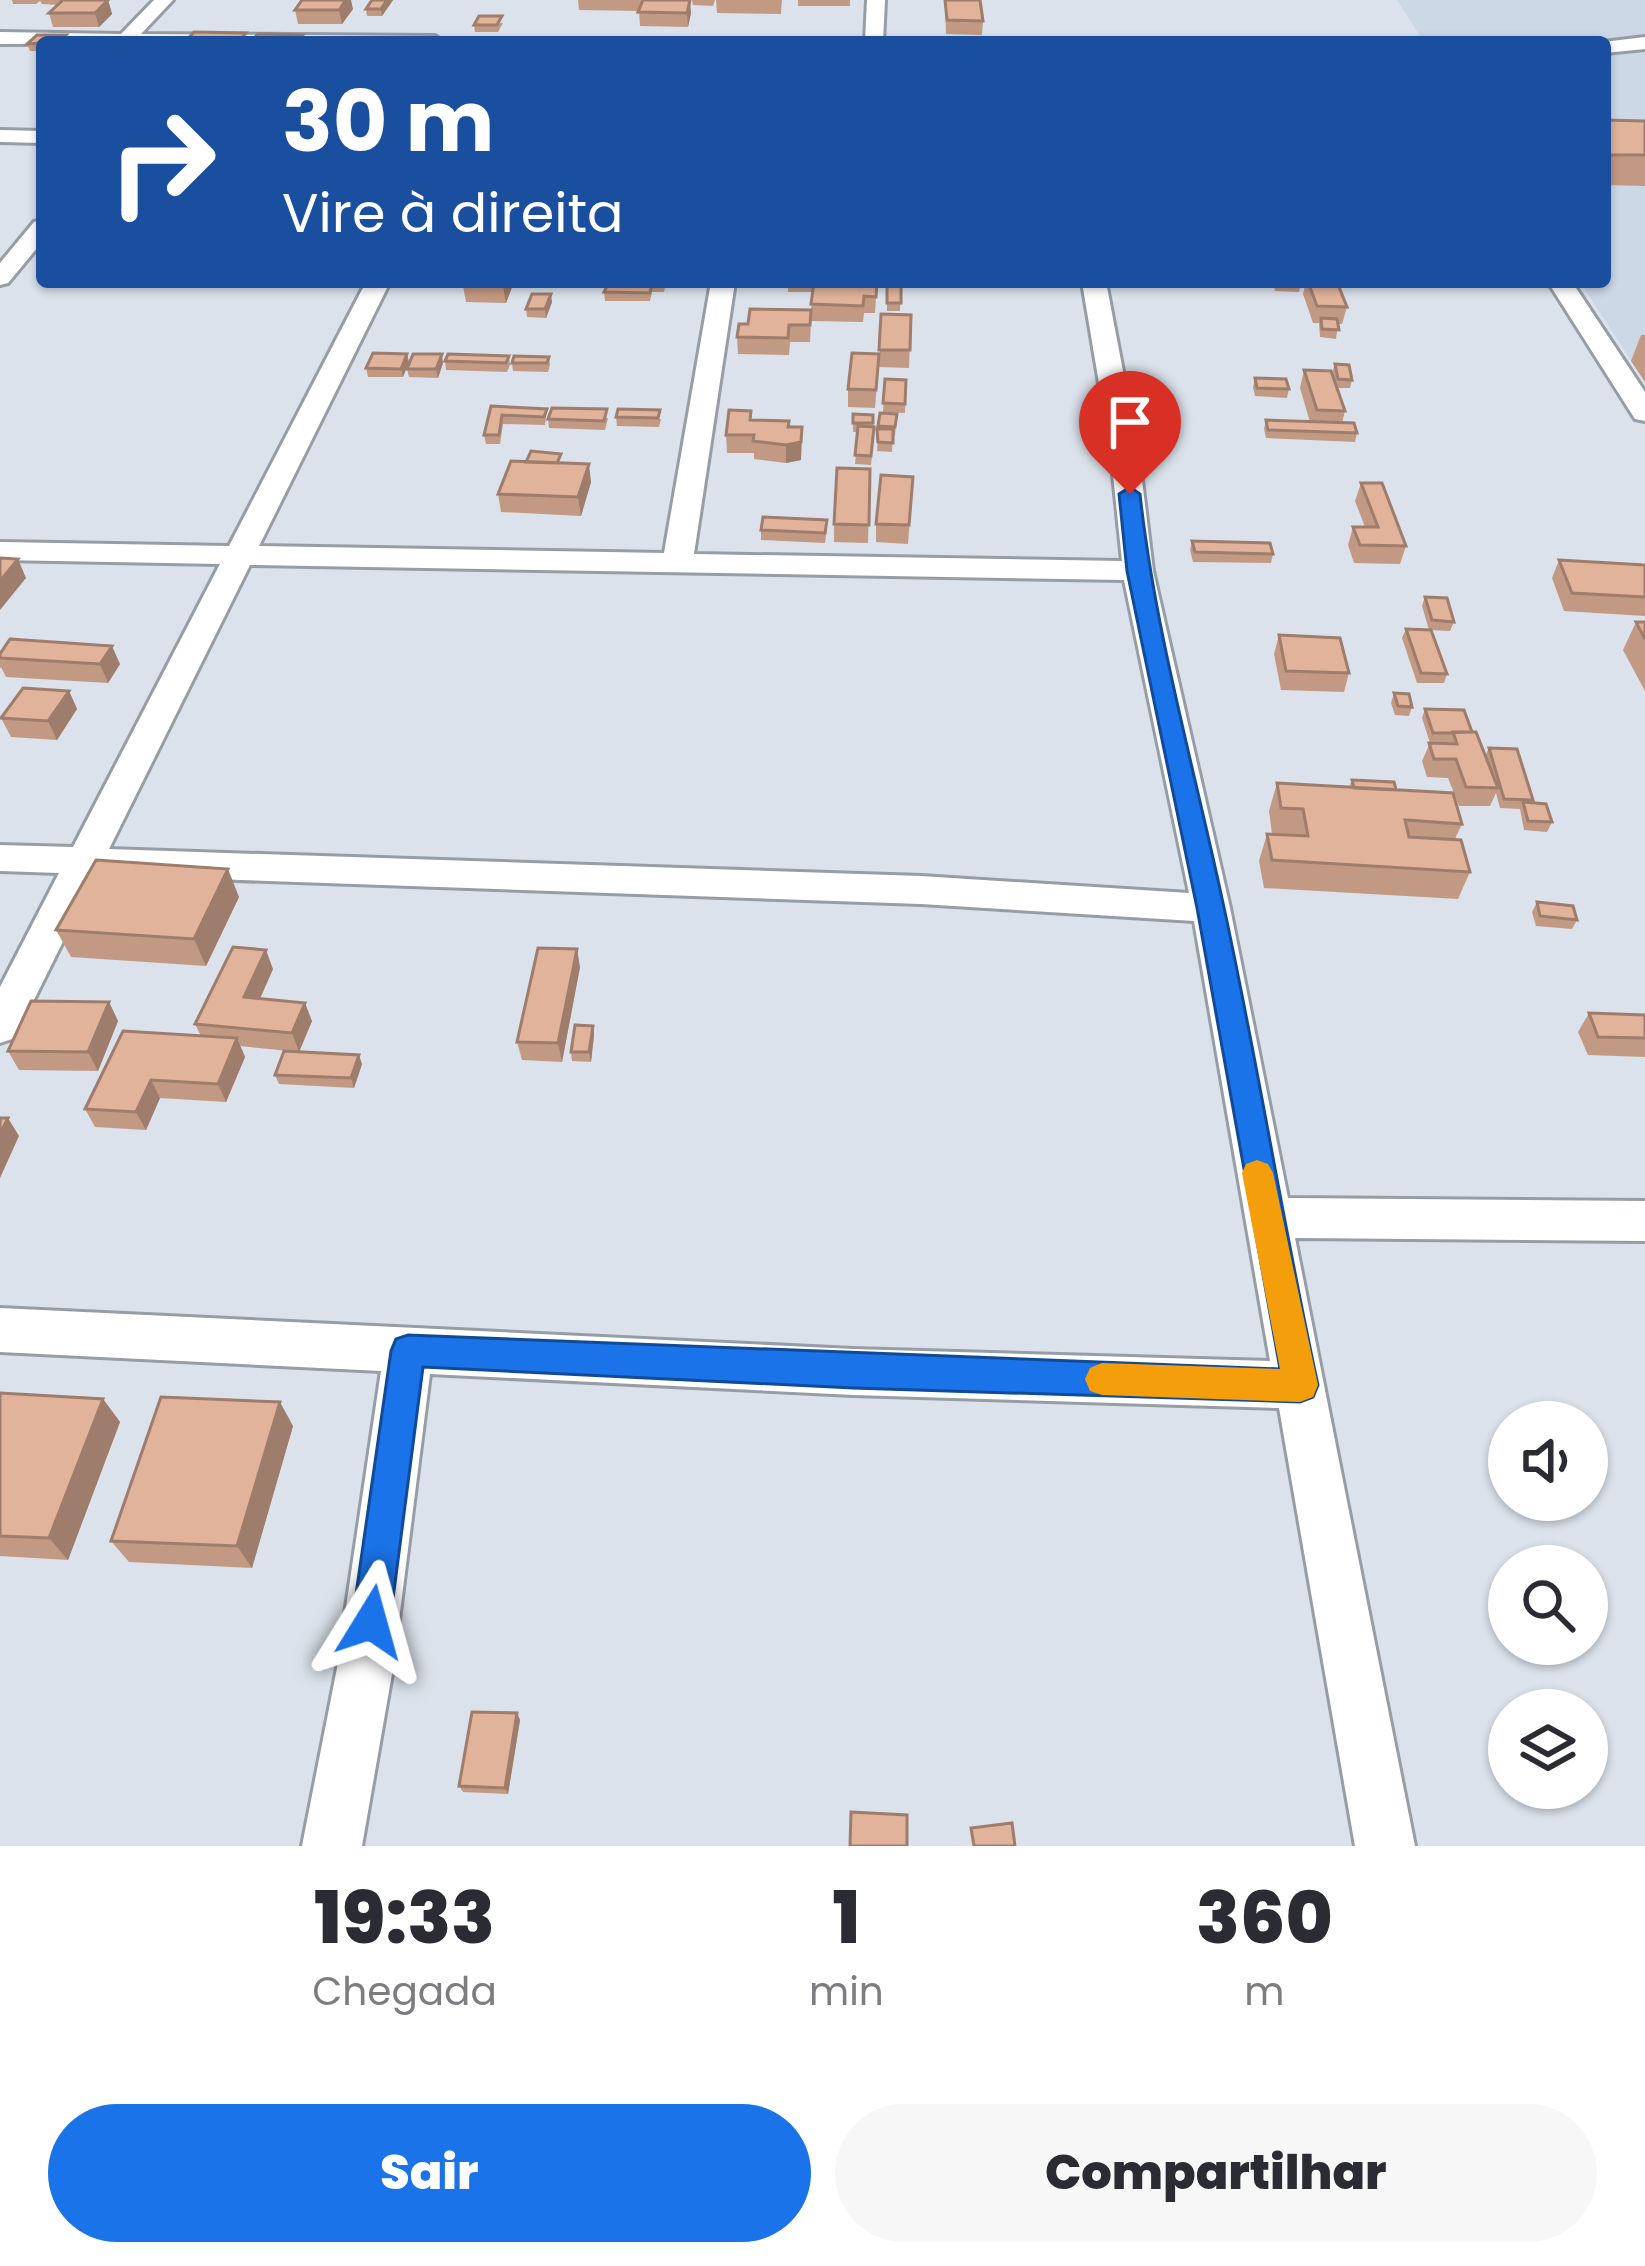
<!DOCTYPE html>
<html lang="pt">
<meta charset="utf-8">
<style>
:root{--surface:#fff;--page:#f7f7f7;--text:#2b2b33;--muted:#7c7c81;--accent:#1a73e8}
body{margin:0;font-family:Poppins,sans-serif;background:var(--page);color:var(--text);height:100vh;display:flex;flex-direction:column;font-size:45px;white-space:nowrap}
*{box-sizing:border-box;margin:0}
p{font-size:39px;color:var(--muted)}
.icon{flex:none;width:66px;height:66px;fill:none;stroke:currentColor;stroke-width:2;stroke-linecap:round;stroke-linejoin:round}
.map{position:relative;height:1846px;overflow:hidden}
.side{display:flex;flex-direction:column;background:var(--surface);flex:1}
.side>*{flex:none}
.banner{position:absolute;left:36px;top:36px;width:1575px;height:252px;border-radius:12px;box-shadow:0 3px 9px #0004;background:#1a4fa0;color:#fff;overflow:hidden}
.tools{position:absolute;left:1488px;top:1401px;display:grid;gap:24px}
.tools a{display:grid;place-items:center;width:120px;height:120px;border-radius:50%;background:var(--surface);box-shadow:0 3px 9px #0004;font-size:60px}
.pin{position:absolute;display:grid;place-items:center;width:102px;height:102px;color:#fff;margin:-123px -51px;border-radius:50% 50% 50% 0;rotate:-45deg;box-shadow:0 0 12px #0007}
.pin .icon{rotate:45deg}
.me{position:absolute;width:132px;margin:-66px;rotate:8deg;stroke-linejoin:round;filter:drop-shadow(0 0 9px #0008)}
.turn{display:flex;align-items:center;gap:42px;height:252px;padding:0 48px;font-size:54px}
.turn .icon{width:156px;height:156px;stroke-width:2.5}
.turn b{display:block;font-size:84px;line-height:102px}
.eta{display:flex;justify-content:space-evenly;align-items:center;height:204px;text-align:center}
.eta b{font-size:72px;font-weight:800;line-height:84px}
.button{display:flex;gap:24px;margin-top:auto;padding:24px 48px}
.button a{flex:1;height:138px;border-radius:72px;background:var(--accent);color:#fff;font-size:48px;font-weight:800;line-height:138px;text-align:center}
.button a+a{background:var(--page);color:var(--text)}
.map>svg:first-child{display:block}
.built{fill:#cdd8e7}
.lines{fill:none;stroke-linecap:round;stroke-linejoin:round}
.street-casing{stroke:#979da5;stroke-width:6}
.street{fill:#fff;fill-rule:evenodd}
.wall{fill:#c29a84}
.shaded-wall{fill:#9e7d6c}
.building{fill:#e1b39a;stroke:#9e7d6c;stroke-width:3}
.route{fill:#1a73e8;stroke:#114b97;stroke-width:3}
.slow{fill:#f59e0b}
</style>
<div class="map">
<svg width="1645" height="1846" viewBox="0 0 1645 1846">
<rect width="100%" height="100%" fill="#dbe2eb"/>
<path class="built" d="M 1397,0 L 1645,0 L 1645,382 L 1580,282 L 1605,282 L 1605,42 L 1424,42 Z"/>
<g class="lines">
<defs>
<path id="street" d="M 154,0 L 173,0 L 141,34 L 435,36 L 444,42 L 0,44 L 0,32 L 121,34 Z
M 867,0 L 885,0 L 883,42 L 865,42 Z
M 1645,37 L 1645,49 L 1605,53 L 1603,42 Z
M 0,130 L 42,131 L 42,143 L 0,142 Z
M 42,220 L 42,242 L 8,283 L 0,285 L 0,263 L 34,222 Z
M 366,282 L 390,282 L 259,546 L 664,553 L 711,282 L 735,282 L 694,554 L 1122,561 L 1111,455 L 1082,282 L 1106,282 L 1139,455 L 1153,571 L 1230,908 L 1288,1198 L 1645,1201 L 1645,1241 L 1295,1238 L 1415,1846 L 1355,1846 L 1279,1408 L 853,1395 L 430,1374 L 393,1668 L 362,1846 L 302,1846 L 337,1668 L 381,1371 L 0,1352 L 0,1308 L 853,1349 L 1270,1361 L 1194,921 L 921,904 L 96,875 L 15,1038 L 0,1043 L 0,987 L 59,873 L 0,871 L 0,845 L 73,847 L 220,564 L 0,560 L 0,542 L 229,546 ZM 250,565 L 1124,580 L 1189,893 L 921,876 L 109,849 Z
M 1548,282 L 1572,282 L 1645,392 L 1645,421 L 1635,419 Z"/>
</defs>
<use href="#street" class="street-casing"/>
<use href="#street" class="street"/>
</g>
<path class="wall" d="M 12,0 L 108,0 L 112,14 L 99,27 L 53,27 L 49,13 L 58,5 L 42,4 L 40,1 L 36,4 L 13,4 Z
M 372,0 L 393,0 L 382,16 L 367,16 L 366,9 Z
M 578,0 L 642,0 L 691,13 L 688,27 L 640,26 L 639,11 L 579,10 Z
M 692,0 L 715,0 L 713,6 L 693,5 Z
M 716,0 L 782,0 L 781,14 L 717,13 Z
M 798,0 L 850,0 L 850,6 L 798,6 Z
M 945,0 L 983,21 L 982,35 L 946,34 Z
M 353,9 L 342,24 L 298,24 L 295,10 Z
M 503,23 L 498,32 L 475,32 L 474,25 Z
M 66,35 L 68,42 L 42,42 L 42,51 L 30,51 L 27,44 Z
M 1605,120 L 1645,121 L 1645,186 L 1605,185 Z
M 465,282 L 514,282 L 506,303 L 466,302 L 463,286 Z
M 666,282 L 664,292 L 652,292 L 650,301 L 605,301 L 604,292 Z
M 788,282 L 877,282 L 875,313 L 864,313 L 863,322 L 811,321 L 810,342 L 790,342 L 789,355 L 738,354 L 737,337 L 748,324 L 811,310 L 812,292 L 788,292 Z
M 1273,282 L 1300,282 L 1301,283 L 1299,292 L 1275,291 Z
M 1306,282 L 1347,307 L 1342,324 L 1338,324 L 1336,339 L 1320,337 L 1319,323 L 1313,323 L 1303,294 Z
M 887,285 L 901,286 L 900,311 L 887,311 Z
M 552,302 L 546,318 L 527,317 L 526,309 Z
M 881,314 L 911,315 L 909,368 L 879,367 Z
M 1641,335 L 1645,335 L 1645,382 L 1631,361 Z
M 407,354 L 403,377 L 368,377 L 366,368 Z
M 509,356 L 510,365 L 507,372 L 446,370 L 445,361 Z
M 549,357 L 550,365 L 548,372 L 513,371 L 512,363 Z
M 443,363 L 438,378 L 409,377 L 407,369 Z
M 1335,364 L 1352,380 L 1350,388 L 1337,388 L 1345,411 L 1342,423 L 1357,433 L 1355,442 L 1266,438 L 1264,429 L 1266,420 L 1310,422 L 1300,388 L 1304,370 L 1332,373 Z
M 878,371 L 875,408 L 848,407 L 848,389 Z
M 1255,378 L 1289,389 L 1287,398 L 1255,396 L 1253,387 Z
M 885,379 L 906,380 L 905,413 L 883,412 Z
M 491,406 L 547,409 L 545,425 L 503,424 L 500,444 L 486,444 L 484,435 Z
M 880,413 L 897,414 L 895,436 L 893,436 L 892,452 L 877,451 Z
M 853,414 L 873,415 L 874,436 L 871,465 L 855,464 L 858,432 L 853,432 Z
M 616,417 L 661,419 L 659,427 L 617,426 Z
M 608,418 L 605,430 L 549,428 L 548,419 Z
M 752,420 L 802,427 L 801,460 L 786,463 L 754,459 L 754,453 L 727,453 L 726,435 Z
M 562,463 L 591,482 L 581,516 L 501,512 L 498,494 Z
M 870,469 L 868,543 L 834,542 L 834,524 Z
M 913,477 L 908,544 L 876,542 L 876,524 Z
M 1361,483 L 1406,546 L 1400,564 L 1354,563 L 1348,545 L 1353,527 L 1365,527 L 1355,501 Z
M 827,529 L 825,543 L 761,540 L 761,530 Z
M 1192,541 L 1273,554 L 1271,563 L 1193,562 L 1190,550 Z
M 1559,560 L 1645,565 L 1645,616 L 1564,611 L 1552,578 Z
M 1425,597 L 1454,622 L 1450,631 L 1429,630 L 1422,606 Z
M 1636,622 L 1645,622 L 1645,691 L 1623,650 Z
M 1406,629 L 1447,674 L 1444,683 L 1417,683 L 1402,638 Z
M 1279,635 L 1349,673 L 1344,692 L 1281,690 L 1274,654 Z
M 0,654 L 120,664 L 108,683 L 6,677 L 1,667 L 0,669 Z
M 69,691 L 77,709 L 57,740 L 11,737 L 1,718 Z
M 1394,693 L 1412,707 L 1409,716 L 1395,715 L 1391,703 Z
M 1425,709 L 1472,732 L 1485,756 L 1489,748 L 1533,800 L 1532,803 L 1552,822 L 1547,832 L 1524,830 L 1520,809 L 1500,808 L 1496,793 L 1490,806 L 1459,806 L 1448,778 L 1427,777 L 1422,761 L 1430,743 L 1422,718 Z
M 1352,780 L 1396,790 L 1462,824 L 1455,839 L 1470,872 L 1458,899 L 1264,888 L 1259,861 L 1267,834 L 1272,834 L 1269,811 L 1277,783 L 1349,788 Z
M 239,897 L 206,966 L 71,957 L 56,930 Z
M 1537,902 L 1577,920 L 1572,929 L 1536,926 L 1532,912 Z
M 580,967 L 562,1062 L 522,1060 L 517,1042 Z
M 273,969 L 260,999 L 312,1021 L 299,1052 L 240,1046 L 245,1057 L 226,1102 L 160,1098 L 146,1130 L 95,1127 L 85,1109 L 201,1036 L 195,1024 Z
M 109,1002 L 118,1021 L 98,1071 L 19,1070 L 8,1051 Z
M 1589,1013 L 1645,1015 L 1645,1057 L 1588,1055 L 1578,1032 Z
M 593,1026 L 594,1035 L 591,1062 L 572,1061 L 571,1052 Z
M 362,1064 L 354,1088 L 279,1084 L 275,1075 Z
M 0,1393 L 103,1399 L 120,1422 L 68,1560 L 0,1556 Z
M 293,1426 L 252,1568 L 129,1562 L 111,1541 Z
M 517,1713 L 520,1720 L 508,1794 L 463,1792 L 459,1786 Z"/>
<path class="shaded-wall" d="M 108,0 L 112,14 L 99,27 L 95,13 Z
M 346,0 L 351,0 L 353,9 L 342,24 L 339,10 Z
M 387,0 L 393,0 L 382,16 L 381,9 Z
M 690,0 L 691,13 L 688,27 L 687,13 Z
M 505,282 L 514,282 L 506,303 L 503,286 Z
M 551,294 L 552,302 L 546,318 L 545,309 Z
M 407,354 L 409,362 L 403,377 L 401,369 Z
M 442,354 L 443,363 L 438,378 L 436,369 Z
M 802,427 L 801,460 L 786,463 L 786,445 Z
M 589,464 L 591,482 L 581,516 L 578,497 Z
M 18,559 L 26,578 L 0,610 L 0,581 Z
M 112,646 L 120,664 L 108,683 L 100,664 Z
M 69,691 L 77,709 L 57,740 L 48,721 Z
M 228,869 L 239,897 L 206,966 L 194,939 Z
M 577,949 L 580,967 L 562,1062 L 558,1043 Z
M 266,950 L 273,969 L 252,1016 L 244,997 Z
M 109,1002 L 118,1021 L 98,1071 L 88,1052 Z
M 305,1003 L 312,1021 L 299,1052 L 292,1033 Z
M 593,1026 L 594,1035 L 591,1062 L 589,1052 Z
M 237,1038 L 245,1057 L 226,1102 L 218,1084 Z
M 359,1055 L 362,1064 L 354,1088 L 351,1078 Z
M 151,1080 L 160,1098 L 146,1130 L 136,1112 Z
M 8,1118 L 19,1136 L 0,1178 L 0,1134 Z
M 103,1399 L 120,1422 L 68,1560 L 49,1538 Z
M 280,1402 L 293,1426 L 252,1568 L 237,1546 Z
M 517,1713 L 520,1720 L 508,1794 L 505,1788 Z"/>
<path class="building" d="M 63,0 L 108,0 L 95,13 L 49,13 Z
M 302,0 L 346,0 L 339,10 L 295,10 Z
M 372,0 L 387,0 L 381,9 L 366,9 Z
M 643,0 L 690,0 L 687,13 L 638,12 Z
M 945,0 L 980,0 L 983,21 L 947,20 Z
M 479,16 L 502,16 L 497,25 L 474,25 Z
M 194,32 L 246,33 L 238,42 L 185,42 Z
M 258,34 L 303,35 L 298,42 L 251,42 Z
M 37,35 L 66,35 L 59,42 L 27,44 Z
M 703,39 L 702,42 L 673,42 Z
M 1605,120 L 1645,121 L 1645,155 L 1605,155 Z
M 465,282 L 505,282 L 503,286 L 463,286 Z
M 609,282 L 664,282 L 663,284 L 652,284 L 650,293 L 604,292 Z
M 814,282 L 877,282 L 876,297 L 864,296 L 863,306 L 811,304 Z
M 1308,282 L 1337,282 L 1347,307 L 1317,306 Z
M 887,285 L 901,286 L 901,303 L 887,303 Z
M 532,294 L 551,294 L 545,309 L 526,309 Z
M 750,309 L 811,310 L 810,325 L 789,325 L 788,338 L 737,337 L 739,324 L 748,324 Z
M 881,314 L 911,315 L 910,350 L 879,350 Z
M 1321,318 L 1337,319 L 1339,330 L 1322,329 Z
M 373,353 L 407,354 L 401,369 L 366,368 Z
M 852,353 L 879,354 L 876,390 L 848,389 Z
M 413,354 L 442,354 L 436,369 L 407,369 Z
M 448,354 L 509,356 L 506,363 L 445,361 Z
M 514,356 L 549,357 L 547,363 L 512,363 Z
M 1335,364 L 1349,365 L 1352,380 L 1338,379 Z
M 1304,370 L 1331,371 L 1345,411 L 1317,410 Z
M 1255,378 L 1286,379 L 1289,389 L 1257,388 Z
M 885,379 L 906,380 L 905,404 L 883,403 Z
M 491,406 L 547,409 L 544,417 L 502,415 L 499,435 L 484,435 Z
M 552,408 L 607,409 L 604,421 L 548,419 Z
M 618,409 L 660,410 L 658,418 L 616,417 Z
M 729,410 L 751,411 L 750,420 L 789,421 L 788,427 L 802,427 L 801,442 L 786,445 L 753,441 L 754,435 L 726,435 Z
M 880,413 L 897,414 L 895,427 L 878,426 Z
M 853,414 L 873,415 L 873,423 L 853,423 Z
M 1266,420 L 1354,423 L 1357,433 L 1268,430 Z
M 858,426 L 874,427 L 871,456 L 855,455 Z
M 877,429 L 893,429 L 893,443 L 878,442 Z
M 531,451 L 561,454 L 557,463 L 526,462 Z
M 511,461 L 589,464 L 578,497 L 498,494 Z
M 837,468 L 870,469 L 869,525 L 834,524 Z
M 881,475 L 913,477 L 909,525 L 876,524 Z
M 1361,483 L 1382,483 L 1406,546 L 1360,545 L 1353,527 L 1378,527 Z
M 763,517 L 827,520 L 825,533 L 761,530 Z
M 1192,541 L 1270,543 L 1273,554 L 1195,552 Z
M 0,558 L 18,559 L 0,581 Z
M 1559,560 L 1645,565 L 1645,597 L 1572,593 Z
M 1425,597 L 1447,598 L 1454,622 L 1432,620 Z
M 1636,622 L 1645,622 L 1645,639 Z
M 1406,629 L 1431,630 L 1447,674 L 1421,673 Z
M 1279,635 L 1340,638 L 1349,673 L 1286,671 Z
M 10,639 L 112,646 L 100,664 L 0,658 L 0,654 Z
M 23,688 L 69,691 L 48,721 L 1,718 Z
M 1394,693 L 1409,694 L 1412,707 L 1398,706 Z
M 1425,709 L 1464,710 L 1472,732 L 1433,733 Z
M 1453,732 L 1476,732 L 1498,788 L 1466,787 L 1456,759 L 1434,759 L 1429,743 L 1457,744 Z
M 1489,748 L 1517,749 L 1533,800 L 1504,799 Z
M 1352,780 L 1394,782 L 1396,790 L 1354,788 Z
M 1277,783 L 1453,793 L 1462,824 L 1405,820 L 1409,837 L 1461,840 L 1470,872 L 1272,860 L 1267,834 L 1308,836 L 1303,809 L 1281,808 Z
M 1523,802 L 1546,804 L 1552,822 L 1528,821 Z
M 96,860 L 228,869 L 194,939 L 56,930 Z
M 1537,902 L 1573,906 L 1577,920 L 1540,916 Z
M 233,947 L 266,950 L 244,997 L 305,1003 L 292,1033 L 195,1024 Z
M 538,948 L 577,949 L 558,1043 L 517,1042 Z
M 31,1001 L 109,1002 L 88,1052 L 8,1051 Z
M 1589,1013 L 1645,1015 L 1645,1038 L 1598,1037 Z
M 575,1025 L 593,1026 L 589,1052 L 571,1052 Z
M 123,1031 L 237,1038 L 218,1084 L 151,1080 L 136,1112 L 85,1109 Z
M 284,1051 L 359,1055 L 351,1078 L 275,1075 Z
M 0,1118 L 8,1118 L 0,1134 Z
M 0,1393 L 103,1399 L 49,1538 L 0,1536 Z
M 161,1397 L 280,1402 L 237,1546 L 111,1541 Z
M 472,1712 L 517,1713 L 505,1788 L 459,1786 Z
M 851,1812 L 907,1815 L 907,1846 L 850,1846 Z
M 1012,1823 L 1015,1846 L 974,1846 L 971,1828 Z"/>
<path class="route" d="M 1130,487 L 1140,494 C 1155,632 1194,767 1223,903 C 1258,1063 1283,1225 1318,1385 L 1313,1397 L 1300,1402 L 853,1388 L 423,1367 L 390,1622 L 385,1636 L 371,1641 L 357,1636 L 352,1622 L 391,1351 L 396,1339 L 408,1335 L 1280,1369 L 1197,908 L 1127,571 L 1119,494 Z"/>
<path class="slow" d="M 1257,1160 L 1268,1164 L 1273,1173 L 1318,1385 L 1313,1397 L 1300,1402 L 1102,1395 L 1090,1391 L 1085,1379 L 1090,1368 L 1102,1363 L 1280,1369 L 1242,1173 L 1246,1164 Z"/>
</svg>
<div class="tools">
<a><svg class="icon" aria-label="sound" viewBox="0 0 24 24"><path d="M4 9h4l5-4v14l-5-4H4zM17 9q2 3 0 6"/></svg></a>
<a><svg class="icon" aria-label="search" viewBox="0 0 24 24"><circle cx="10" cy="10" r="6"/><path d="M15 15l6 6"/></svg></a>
<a><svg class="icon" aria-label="layers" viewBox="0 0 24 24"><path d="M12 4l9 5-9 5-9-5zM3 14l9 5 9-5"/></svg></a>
</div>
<div class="pin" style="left:1130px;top:494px;background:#d93025"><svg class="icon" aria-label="arrive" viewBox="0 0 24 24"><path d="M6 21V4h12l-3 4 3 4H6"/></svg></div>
<svg class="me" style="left:371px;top:1622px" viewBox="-20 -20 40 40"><path d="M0-17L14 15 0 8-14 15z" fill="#1a73e8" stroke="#fff" stroke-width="4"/></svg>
<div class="banner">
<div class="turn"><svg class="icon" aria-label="right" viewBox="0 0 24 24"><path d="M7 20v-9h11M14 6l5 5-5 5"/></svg><div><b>30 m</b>Vire à direita</div></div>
</div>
</div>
<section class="side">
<div class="eta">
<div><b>19:33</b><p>Chegada</p></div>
<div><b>1</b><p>min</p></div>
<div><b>360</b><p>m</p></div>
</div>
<div class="button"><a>Sair</a><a>Compartilhar</a></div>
</section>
